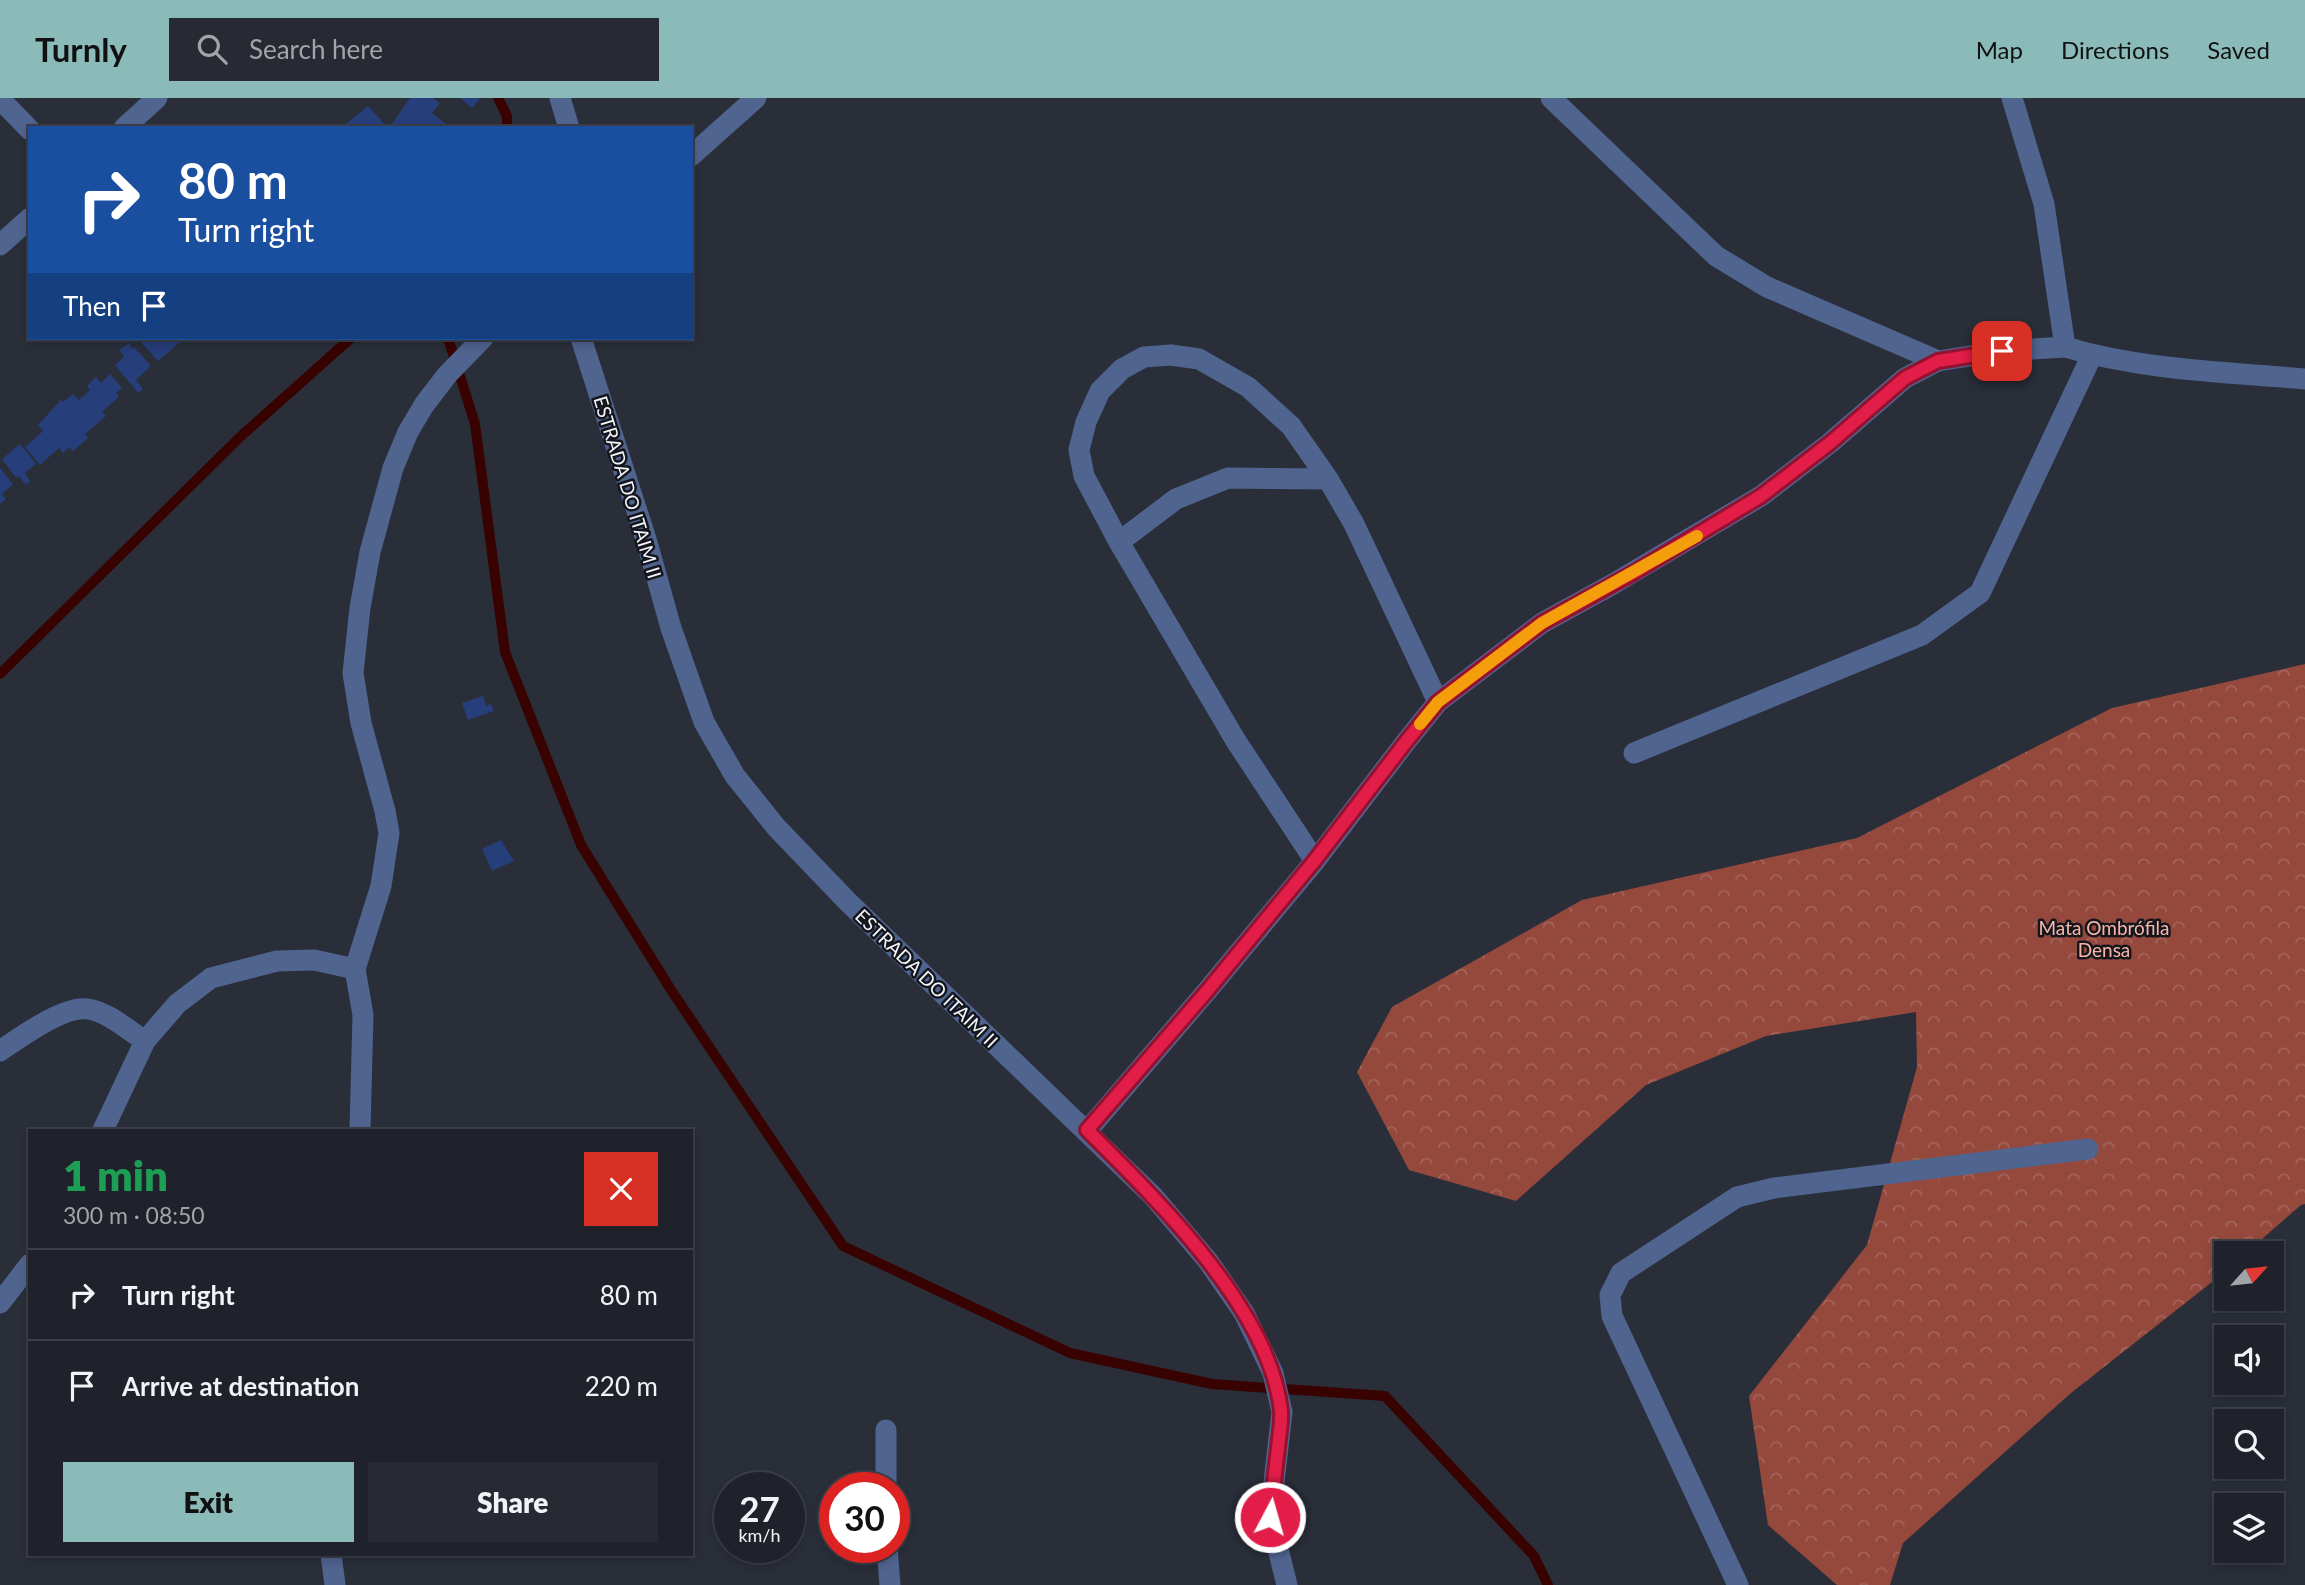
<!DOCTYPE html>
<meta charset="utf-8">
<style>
:root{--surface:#1f222b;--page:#272a33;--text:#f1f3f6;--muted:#a1a4a9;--line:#3c3f47;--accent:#8bbbb9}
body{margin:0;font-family:Lato,sans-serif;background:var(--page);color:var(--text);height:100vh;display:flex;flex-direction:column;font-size:26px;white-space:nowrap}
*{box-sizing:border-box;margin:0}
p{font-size:23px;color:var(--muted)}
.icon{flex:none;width:38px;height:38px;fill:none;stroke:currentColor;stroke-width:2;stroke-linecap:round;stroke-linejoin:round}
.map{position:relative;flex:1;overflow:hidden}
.drawer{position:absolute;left:28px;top:1031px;width:665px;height:427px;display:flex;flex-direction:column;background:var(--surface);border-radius:0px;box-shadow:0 4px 10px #0003,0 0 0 2px var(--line)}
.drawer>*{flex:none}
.top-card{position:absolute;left:28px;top:28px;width:665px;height:214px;border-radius:0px;box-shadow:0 4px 10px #0003,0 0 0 2px var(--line);background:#1a4fa0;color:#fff;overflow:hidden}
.needle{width:46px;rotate:63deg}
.fabs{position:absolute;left:2214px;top:1143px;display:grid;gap:14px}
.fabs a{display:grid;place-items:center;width:70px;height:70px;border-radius:0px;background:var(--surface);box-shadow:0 4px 10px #0003,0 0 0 2px var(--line);font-size:35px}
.speed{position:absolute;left:714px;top:1374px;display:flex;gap:14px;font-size:35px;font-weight:700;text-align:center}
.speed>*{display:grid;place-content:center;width:91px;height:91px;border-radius:50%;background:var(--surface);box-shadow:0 4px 10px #0003,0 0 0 2px var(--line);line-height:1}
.speed small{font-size:18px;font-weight:400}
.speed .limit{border:10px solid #d22;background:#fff;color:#111}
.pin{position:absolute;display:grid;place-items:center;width:60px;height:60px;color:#fff;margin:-30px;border-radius:14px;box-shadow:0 4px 10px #0006}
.me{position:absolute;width:77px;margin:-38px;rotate:6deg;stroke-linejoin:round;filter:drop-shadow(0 0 5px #0008)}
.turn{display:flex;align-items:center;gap:24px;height:147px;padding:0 35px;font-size:32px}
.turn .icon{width:91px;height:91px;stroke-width:2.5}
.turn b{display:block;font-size:49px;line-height:60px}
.then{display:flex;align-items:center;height:66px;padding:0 35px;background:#0003;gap:14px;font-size:26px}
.round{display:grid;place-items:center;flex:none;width:74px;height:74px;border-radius:0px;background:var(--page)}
.head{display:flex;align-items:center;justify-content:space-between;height:119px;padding:0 35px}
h1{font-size:42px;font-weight:800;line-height:52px;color:#1e9e55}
.primary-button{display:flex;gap:14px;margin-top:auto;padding:14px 35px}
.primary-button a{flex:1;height:80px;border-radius:0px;background:var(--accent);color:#111;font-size:28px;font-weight:800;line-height:80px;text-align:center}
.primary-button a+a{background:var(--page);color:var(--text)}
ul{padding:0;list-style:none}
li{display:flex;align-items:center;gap:21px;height:91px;padding:0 35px;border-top:2px solid var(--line)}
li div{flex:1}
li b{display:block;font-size:26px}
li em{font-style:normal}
header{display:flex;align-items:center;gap:42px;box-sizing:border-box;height:98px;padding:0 35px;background:var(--accent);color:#111}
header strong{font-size:33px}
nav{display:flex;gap:38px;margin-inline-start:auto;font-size:24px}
.search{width:490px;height:63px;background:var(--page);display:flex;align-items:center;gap:18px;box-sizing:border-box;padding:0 24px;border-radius:0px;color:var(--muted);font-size:26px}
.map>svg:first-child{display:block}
.forest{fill:url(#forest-crowns)}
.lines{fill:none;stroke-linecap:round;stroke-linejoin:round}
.stream{stroke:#380200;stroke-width:10}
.building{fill:#263e7a}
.minor{stroke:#506490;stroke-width:21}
.route-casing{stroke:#92132f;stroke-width:18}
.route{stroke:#e11d48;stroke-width:12}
.slow{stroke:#f59e0b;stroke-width:12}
.labels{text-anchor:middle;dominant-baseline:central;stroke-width:5;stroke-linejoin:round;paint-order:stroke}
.street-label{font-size:19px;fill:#f2f5fd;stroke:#14161b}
.park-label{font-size:19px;fill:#f9b5a9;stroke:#14161b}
</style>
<header>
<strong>Turnly</strong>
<div class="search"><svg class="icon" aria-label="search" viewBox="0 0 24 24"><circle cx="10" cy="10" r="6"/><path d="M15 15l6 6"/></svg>Search here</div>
<nav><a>Map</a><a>Directions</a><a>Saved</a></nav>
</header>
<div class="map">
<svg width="2305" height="1487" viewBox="0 0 2305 1487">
<defs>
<pattern id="forest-crowns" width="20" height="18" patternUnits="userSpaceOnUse" patternTransform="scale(1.75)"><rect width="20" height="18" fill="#95493d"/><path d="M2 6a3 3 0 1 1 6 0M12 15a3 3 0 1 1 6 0" fill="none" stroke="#a4645a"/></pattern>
</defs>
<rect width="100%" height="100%" fill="#292e39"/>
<path class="forest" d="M 2305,566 L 2305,1106 L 2301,1107 L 2246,1155 L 2226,1155 L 2226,1173 L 2071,1295 L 1903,1445 L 1890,1487 L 1837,1487 L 1768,1427 L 1749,1298 L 1867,1147 L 1917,969 L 1916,914 L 1766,938 L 1646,987 L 1516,1103 L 1409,1072 L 1357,974 L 1392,909 L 1582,802 L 1857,740 L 2112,610 Z"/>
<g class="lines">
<path class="stream" d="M 498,0 L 507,18 L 507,30
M 448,240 L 475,326 L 505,554 L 581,747 L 671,892 L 843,1148 L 1070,1255 L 1212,1286 L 1385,1298 L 1534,1458 L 1548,1487
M 0,576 L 240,339 L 351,240"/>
</g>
<path class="building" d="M 410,0 L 433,0 L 440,5 L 432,15 L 446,26 L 442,30 L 389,30 Z
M 460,0 L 478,0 L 480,1 L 472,10 Z
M 368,8 L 388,30 L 341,30 Z
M 146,240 L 185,240 L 158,263 L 141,244 Z
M 129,245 L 132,251 L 134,249 L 151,268 L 136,282 L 143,291 L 138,295 L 115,267 L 124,259 L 119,252 Z
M 110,276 L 122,290 L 116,295 L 119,299 L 102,314 L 106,318 L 85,336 L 88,340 L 73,353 L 69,349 L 63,355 L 59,350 L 40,367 L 25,349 L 43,333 L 38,327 L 61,302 L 63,304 L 73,296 L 79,302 L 90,292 L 87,288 L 96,279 L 101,285 Z
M 20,346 L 36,366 L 25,375 L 30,383 L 26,387 L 19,378 L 16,380 L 2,361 Z
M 0,370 L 13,386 L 2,396 L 6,401 L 0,406 Z
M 483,598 L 486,608 L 491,606 L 494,613 L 468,622 L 462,605 Z
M 501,742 L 514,763 L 492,773 L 482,751 Z"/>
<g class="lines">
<path class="minor" d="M 560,0 L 569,30
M 1551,0 L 1716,158 L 1767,189 L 1938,263
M 2012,0 L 2044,106 L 2065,249 C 2142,272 2225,274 2305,281
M 0,1 L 30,32
M 124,30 L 157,0
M 691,58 L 756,0
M 0,147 L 30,120
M 581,240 L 646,441 L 671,530 L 704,624 L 735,678 L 776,729 L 847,803 L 1153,1098 L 1208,1163 L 1244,1215 L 1273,1275 L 1282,1314 L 1270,1419 L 1287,1487
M 1119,444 L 1176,401 L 1228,380 L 1328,381
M 1634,655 L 1922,537 L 1980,495 L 2092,257
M 1315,763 L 1236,643 L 1119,444 L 1084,378 L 1079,352 L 1086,324 L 1100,293 L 1122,271 L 1144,259 L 1171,257 L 1199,261 L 1248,289 L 1291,328 L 1328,381 L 1354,426 L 1438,604
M 0,953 C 19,940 64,907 88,911 C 108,914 128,932 145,943
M 103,1032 L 145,943 L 177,906 L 211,880 L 277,863 L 314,862 L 355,871
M 360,1032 L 363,917 L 355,871 L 381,788 L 389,735 L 385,713 L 361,625 L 353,575 L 360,510 L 370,454 L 393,370 L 408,334 L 424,307 L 447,277 L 483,240
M 1087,1033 L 1207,893 L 1315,763 L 1405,645 L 1438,604 L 1542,525 L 1613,486 L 1761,398 L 1830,345 L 1905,280 L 1938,263 L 2002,253 L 2065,249
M 0,1205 L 30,1166
M 886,1332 L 886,1390
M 887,1449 L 890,1487
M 331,1456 L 335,1487
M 1738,1487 L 1612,1218 L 1610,1197 L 1621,1175 L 1737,1099 L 1774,1090 L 2088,1051"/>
</g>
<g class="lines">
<defs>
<path id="route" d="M 1270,1419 C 1273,1396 1275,1373 1278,1350 C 1279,1338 1282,1324 1281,1313 C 1270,1211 1156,1101 1087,1032 L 1207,893 L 1315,762 L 1405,645 L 1438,604 L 1542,525 L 1633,475 L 1761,398 L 1830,345 L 1905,280 L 1938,263 L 2002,253"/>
</defs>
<use href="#route" class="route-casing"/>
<use href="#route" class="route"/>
<path class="slow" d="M 1420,626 L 1438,604 L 1542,525 L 1697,438"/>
</g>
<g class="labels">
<g class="street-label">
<text transform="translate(628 389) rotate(73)">ESTRADA DO ITAIM II</text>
<text transform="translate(927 880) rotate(44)">ESTRADA DO ITAIM II</text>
</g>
<g class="park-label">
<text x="2104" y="829">Mata Ombrófila<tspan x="2104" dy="22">Densa</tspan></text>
</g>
</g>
</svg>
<div class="fabs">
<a><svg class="needle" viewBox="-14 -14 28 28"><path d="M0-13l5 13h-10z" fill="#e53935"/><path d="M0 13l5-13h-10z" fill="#a1a4a9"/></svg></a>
<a><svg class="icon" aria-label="sound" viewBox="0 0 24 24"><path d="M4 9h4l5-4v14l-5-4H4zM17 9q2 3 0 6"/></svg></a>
<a><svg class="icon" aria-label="search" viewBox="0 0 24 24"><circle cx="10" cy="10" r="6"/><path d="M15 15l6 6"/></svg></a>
<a><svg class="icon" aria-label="layers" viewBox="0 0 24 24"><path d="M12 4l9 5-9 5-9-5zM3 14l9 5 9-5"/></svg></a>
</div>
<div class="speed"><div>27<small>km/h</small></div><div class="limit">30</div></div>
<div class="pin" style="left:2002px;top:253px;background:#d93025"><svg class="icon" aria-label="arrive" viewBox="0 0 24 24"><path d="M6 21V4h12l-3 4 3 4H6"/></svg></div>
<svg class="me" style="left:1270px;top:1419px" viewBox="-20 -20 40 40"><circle r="17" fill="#e11d48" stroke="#fff" stroke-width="3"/><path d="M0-11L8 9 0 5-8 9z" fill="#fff"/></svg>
<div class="top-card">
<div class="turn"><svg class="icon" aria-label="right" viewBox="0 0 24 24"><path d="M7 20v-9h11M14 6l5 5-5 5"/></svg><div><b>80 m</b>Turn right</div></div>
<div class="then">Then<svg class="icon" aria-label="arrive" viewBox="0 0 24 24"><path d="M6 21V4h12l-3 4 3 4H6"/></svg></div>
</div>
<section class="drawer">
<div class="head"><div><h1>1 min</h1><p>300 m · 08:50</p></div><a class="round" style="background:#d93025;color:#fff"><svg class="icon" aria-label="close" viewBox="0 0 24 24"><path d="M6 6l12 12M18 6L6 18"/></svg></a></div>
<ul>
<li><svg class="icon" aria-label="right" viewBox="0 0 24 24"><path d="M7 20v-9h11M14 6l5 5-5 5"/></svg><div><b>Turn right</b></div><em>80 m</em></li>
<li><svg class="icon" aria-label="arrive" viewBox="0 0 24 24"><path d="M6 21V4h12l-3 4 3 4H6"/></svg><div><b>Arrive at destination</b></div><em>220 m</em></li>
</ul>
<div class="primary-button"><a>Exit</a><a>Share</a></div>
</section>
</div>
